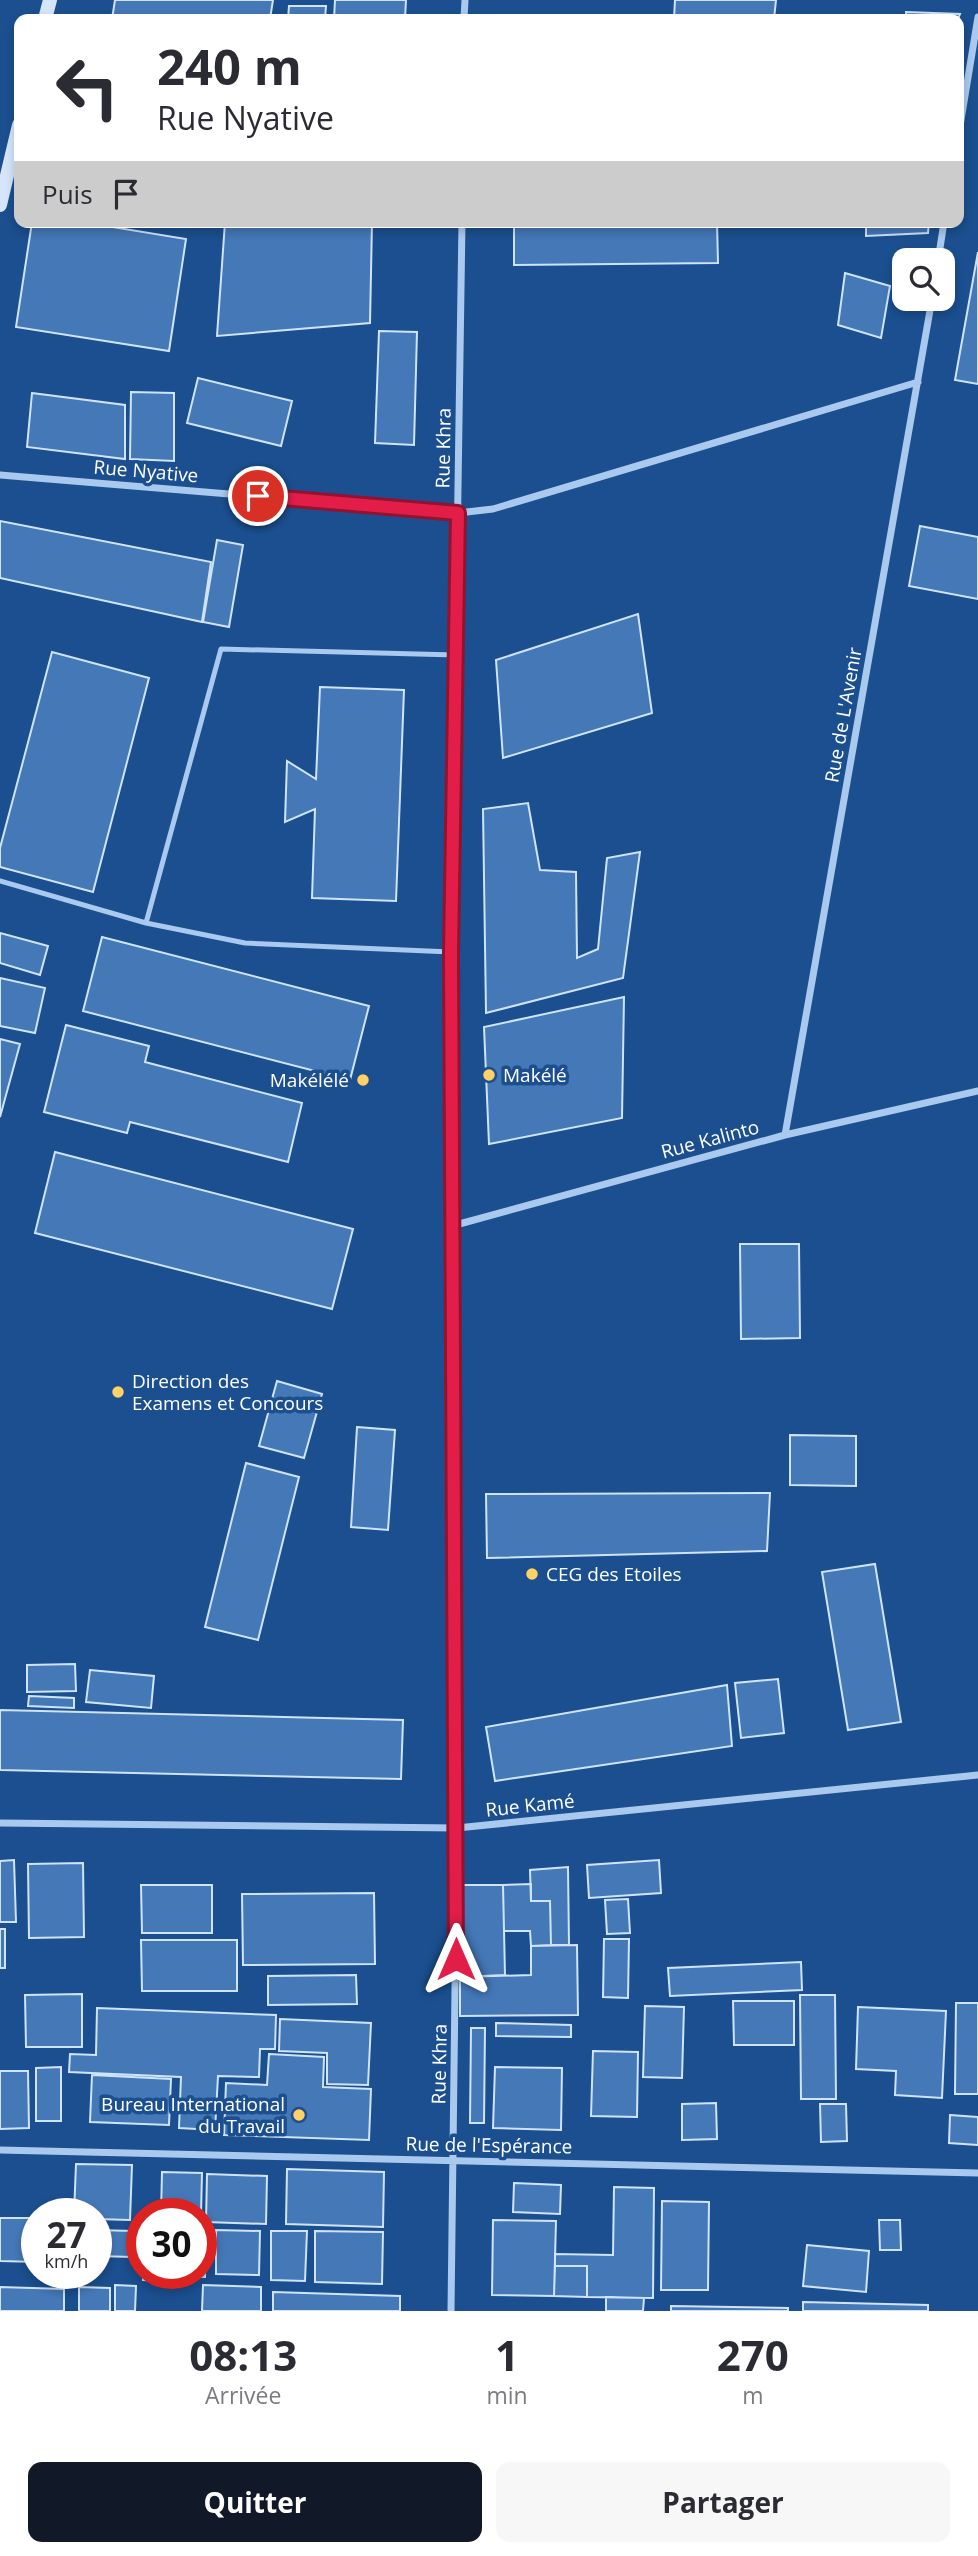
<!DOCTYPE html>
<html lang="fr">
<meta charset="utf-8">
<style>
:root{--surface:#fff;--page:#f7f7f7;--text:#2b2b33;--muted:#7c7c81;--accent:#111827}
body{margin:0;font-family:"Open Sans",sans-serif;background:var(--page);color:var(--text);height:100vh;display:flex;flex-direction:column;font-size:26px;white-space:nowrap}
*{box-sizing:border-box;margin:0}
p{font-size:23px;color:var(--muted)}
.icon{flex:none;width:38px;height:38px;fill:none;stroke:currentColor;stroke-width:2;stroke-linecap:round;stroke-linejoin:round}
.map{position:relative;height:2311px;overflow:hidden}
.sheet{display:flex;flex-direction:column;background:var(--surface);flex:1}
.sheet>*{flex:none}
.top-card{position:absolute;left:14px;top:14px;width:950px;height:214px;border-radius:14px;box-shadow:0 4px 10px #0003;background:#fff;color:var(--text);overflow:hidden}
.tools{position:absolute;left:892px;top:248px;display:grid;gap:14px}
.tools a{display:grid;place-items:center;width:63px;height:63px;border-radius:14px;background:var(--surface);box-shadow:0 4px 10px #0003;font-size:35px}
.speed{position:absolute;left:21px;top:2198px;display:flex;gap:14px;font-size:35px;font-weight:700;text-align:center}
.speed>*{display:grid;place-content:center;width:91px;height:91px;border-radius:50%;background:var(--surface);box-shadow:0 4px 10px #0003;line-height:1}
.speed small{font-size:18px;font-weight:400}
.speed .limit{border:10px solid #d22;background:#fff;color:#111}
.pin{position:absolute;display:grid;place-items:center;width:60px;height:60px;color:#fff;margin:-30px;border:4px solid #fff;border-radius:50%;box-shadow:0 2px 7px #0007}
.me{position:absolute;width:77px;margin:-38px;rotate:0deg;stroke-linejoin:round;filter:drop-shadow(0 0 5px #0008)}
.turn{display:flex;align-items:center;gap:24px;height:147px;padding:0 28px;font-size:32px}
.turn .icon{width:91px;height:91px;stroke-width:2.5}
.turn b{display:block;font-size:49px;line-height:60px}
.then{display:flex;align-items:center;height:66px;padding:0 28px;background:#0003;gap:14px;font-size:26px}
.eta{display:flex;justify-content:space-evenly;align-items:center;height:119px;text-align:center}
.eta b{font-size:42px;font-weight:700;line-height:49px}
.action{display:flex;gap:14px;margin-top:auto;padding:14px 28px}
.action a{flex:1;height:80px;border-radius:14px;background:var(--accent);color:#fff;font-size:28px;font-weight:700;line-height:80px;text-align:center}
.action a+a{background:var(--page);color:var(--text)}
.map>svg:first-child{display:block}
.building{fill:#4478b7;stroke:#cfe3fa;stroke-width:2}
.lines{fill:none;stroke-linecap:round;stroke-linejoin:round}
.service{stroke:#a9c9ee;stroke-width:5}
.minor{stroke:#a9c9ee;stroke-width:7}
.secondary{stroke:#d6e6fa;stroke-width:14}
.route-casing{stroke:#92132f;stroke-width:18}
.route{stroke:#e11d48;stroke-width:12}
.poi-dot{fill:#ffd166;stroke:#1b4f8f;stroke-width:2.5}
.labels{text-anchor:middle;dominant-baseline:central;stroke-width:7;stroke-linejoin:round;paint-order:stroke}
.street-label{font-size:19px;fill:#fff;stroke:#1b4f8f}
.poi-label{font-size:19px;fill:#fff;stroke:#1b4f8f;text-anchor:start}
</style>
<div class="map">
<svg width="978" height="2311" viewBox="0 0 978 2311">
<rect width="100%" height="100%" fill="#1b4f8f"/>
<path class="building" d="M 115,0 L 273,0 L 270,19 L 112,19 Z
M 335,0 L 406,0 L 405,19 L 334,19 Z
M 675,0 L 776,0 L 774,19 L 674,19 Z
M 289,6 L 326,6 L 325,19 L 288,19 Z
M 906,12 L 960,14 L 958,19 L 906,19 Z
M 32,222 L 82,222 L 186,239 L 169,351 L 16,327 Z
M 225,222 L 372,222 L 370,323 L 217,336 Z
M 514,222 L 717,222 L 718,263 L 514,265 Z
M 866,222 L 929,222 L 928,233 L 866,236 Z
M 978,252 L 978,384 L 955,380 Z
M 845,273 L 890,286 L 881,338 L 838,325 Z
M 379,331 L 417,332 L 414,445 L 375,443 Z
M 198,378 L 292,401 L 281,446 L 187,423 Z
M 131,392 L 174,393 L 174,461 L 130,459 Z
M 32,393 L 125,405 L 125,459 L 27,447 Z
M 0,521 L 211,562 L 202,622 L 0,578 Z
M 920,526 L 978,537 L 978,599 L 909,586 Z
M 217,540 L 243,545 L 229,627 L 203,622 Z
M 638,614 L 652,713 L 503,758 L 496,660 Z
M 52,652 L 149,678 L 93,892 L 0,867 L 0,848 Z
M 320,687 L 404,690 L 396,901 L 312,898 L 315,809 L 285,822 L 287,761 L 316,779 Z
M 528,803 L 540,870 L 576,872 L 577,958 L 598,949 L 607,858 L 640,852 L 623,978 L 486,1013 L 483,809 Z
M 0,933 L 48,946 L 40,975 L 0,963 Z
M 102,937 L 369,1006 L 350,1080 L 83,1011 Z
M 0,978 L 45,988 L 35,1033 L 0,1026 Z
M 624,997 L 622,1118 L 489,1144 L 484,1027 Z
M 66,1025 L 149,1046 L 145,1062 L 302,1103 L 288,1162 L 130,1122 L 127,1133 L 44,1112 Z
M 0,1039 L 20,1044 L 0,1117 Z
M 55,1152 L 353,1229 L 332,1309 L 35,1233 Z
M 740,1244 L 799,1244 L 800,1338 L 741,1339 Z
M 277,1381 L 322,1394 L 304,1458 L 259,1446 Z
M 357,1427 L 395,1430 L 388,1530 L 351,1527 Z
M 790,1435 L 856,1436 L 856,1486 L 790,1485 Z
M 246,1463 L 299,1477 L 258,1640 L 205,1627 Z
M 770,1493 L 767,1551 L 487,1558 L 486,1494 Z
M 875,1564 L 901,1722 L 848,1730 L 822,1572 Z
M 75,1664 L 76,1691 L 27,1692 L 27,1665 Z
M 90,1670 L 154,1676 L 151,1708 L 86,1702 Z
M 778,1679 L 784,1733 L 741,1738 L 735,1683 Z
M 727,1685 L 732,1746 L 495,1781 L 486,1727 Z
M 29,1696 L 74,1698 L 74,1708 L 28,1706 Z
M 0,1710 L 403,1720 L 401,1779 L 0,1770 Z
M 14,1860 L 16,1922 L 0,1922 L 0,1861 Z
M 659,1860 L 661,1893 L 589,1898 L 587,1865 Z
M 83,1863 L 84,1937 L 29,1938 L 28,1864 Z
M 568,1867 L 569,1945 L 551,1945 L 550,1901 L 531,1901 L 530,1870 Z
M 531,1884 L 531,1901 L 550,1901 L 551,1945 L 531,1946 L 530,1931 L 504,1931 L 503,1885 Z
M 141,1885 L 212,1885 L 212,1933 L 142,1933 Z
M 458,1885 L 503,1885 L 505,1975 L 460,1977 Z
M 374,1893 L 375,1964 L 243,1965 L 242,1894 Z
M 628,1899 L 630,1933 L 607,1934 L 605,1900 Z
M 0,1929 L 5,1929 L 5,1968 L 0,1968 Z
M 604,1939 L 629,1939 L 628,1998 L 603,1997 Z
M 141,1940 L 237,1940 L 237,1991 L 142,1991 Z
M 577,1945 L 578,2015 L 460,2016 L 460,1977 L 531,1975 L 531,1946 Z
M 801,1962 L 802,1990 L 670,1996 L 668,1968 Z
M 356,1975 L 357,2004 L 268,2005 L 268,1976 Z
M 82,1994 L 82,2047 L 26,2047 L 25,1995 Z
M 800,1995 L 835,1995 L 836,2099 L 801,2099 Z
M 733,2001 L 794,2001 L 794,2045 L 734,2045 Z
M 956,2003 L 978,2003 L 978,2094 L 955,2094 Z
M 645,2006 L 684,2007 L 682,2078 L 643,2077 Z
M 858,2007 L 946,2011 L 942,2098 L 895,2095 L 896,2071 L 856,2069 Z
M 97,2008 L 276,2015 L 275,2049 L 260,2049 L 259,2077 L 218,2076 L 215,2130 L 179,2128 L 181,2077 L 69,2072 L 70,2054 L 96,2055 Z
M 280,2019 L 371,2023 L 368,2085 L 327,2084 L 327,2053 L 279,2051 Z
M 496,2023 L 571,2025 L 571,2037 L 496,2036 Z
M 471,2028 L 485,2028 L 484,2123 L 470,2123 Z
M 593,2051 L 638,2052 L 637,2117 L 591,2116 Z
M 269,2054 L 324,2057 L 323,2087 L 371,2089 L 369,2140 L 224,2135 L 226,2083 L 267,2085 Z
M 61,2067 L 61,2121 L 36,2121 L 36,2068 Z
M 495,2067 L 562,2068 L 561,2130 L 493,2128 Z
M 0,2071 L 28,2071 L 29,2128 L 0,2129 Z
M 92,2075 L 171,2079 L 169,2125 L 90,2122 Z
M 716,2103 L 717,2139 L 682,2140 L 682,2104 Z
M 820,2104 L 846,2104 L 847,2141 L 821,2142 Z
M 950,2115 L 978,2117 L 978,2145 L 949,2143 Z
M 76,2164 L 132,2165 L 130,2220 L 96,2219 L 96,2214 L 74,2214 Z
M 287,2169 L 384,2172 L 383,2227 L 286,2224 Z
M 162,2172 L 202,2173 L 201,2214 L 161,2214 Z
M 207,2174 L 267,2176 L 266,2224 L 206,2222 Z
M 514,2183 L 561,2185 L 560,2214 L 513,2212 Z
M 614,2187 L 654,2188 L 653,2298 L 587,2297 L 587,2266 L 555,2266 L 555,2254 L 613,2255 Z
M 662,2201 L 709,2202 L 708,2290 L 661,2290 Z
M 0,2218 L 37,2218 L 37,2262 L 0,2261 Z
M 493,2220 L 556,2221 L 554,2296 L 492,2295 Z
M 879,2220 L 900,2220 L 901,2250 L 880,2250 Z
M 96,2230 L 133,2231 L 133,2257 L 96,2256 Z
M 216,2230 L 260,2231 L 259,2275 L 216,2274 Z
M 271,2231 L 307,2231 L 305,2281 L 271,2280 Z
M 315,2231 L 383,2232 L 382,2284 L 315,2282 Z
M 201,2241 L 205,2241 L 205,2277 L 178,2276 L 178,2273 L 201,2273 Z
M 807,2245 L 869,2251 L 866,2292 L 803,2286 Z
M 555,2266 L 587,2266 L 587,2297 L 554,2296 Z
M 143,2273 L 167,2273 L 167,2281 L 143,2280 Z
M 115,2285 L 136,2286 L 135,2311 L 115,2311 Z
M 203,2285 L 261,2287 L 261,2311 L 202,2311 Z
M 0,2287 L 64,2289 L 64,2311 L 0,2311 Z
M 79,2287 L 110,2288 L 110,2311 L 79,2311 Z
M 273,2292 L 400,2296 L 400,2311 L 273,2311 Z
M 606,2297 L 644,2298 L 643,2311 L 606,2311 Z
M 803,2302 L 928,2305 L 928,2311 L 803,2311 Z
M 671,2306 L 788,2308 L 788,2311 L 671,2311 Z"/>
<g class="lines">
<path class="service" d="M 0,881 L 146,923
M 451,952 L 245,943 L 146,923 L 221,649 L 456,655"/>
<path class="minor" d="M 464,19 L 465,0
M 959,132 L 978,17
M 938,261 L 944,222
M 0,475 L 458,513 L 493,509 L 918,382
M 785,1135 L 932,299
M 452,1226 L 785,1135 L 978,1091
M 0,1823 L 457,1828 L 978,1775
M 0,2150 L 978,2173
M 451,2311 L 457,1828 L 452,1564 L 451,952 L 462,222"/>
<path class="secondary" d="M 45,19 L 50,0
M 0,205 L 19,125"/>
</g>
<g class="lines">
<defs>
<path id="route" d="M 258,496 L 458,513 L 451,953 L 456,1959"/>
</defs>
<use href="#route" class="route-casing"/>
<use href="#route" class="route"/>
</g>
<g class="poi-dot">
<circle cx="489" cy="1075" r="7"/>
<circle cx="363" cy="1080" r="7"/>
<circle cx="118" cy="1392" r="7"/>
<circle cx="532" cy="1574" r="7"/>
<circle cx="299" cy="2115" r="7"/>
</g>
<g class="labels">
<g class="street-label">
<text transform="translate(443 448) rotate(-89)">Rue Khra</text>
<text transform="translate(146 471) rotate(5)">Rue Nyative</text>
<text transform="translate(843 715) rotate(-80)">Rue de L'Avenir</text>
<text transform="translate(710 1139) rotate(-15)">Rue Kalinto</text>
<text transform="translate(530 1805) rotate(-6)">Rue Kamé</text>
<text transform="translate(439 2064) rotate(-89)">Rue Khra</text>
<text transform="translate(489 2145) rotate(1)">Rue de l'Espérance</text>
</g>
<g class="poi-label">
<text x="503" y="1075">Makélé</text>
<text x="349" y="1080" text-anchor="end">Makélélé</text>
<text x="132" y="1381">Direction des<tspan x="132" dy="22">Examens et Concours</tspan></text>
<text x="546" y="1574">CEG des Etoiles</text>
<text x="285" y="2104" text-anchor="end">Bureau International<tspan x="285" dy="22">du Travail</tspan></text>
</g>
</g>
</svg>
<div class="tools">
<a><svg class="icon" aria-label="search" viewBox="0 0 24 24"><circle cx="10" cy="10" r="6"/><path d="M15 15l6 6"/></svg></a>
</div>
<div class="speed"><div>27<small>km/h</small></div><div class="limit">30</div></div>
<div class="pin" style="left:258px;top:496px;background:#d93025"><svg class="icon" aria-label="arrive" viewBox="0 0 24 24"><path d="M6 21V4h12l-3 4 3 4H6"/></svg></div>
<svg class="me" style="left:456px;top:1959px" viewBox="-20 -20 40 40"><path d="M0-17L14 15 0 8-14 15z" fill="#e11d48" stroke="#fff" stroke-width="4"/></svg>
<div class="top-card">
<div class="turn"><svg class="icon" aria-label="left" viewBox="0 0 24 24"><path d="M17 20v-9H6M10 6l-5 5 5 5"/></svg><div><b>240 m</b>Rue Nyative</div></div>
<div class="then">Puis<svg class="icon" aria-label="arrive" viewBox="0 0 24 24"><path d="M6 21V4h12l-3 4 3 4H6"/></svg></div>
</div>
</div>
<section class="sheet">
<div class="eta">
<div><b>08:13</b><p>Arrivée</p></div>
<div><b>1</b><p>min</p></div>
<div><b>270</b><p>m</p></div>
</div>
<div class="action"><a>Quitter</a><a>Partager</a></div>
</section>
